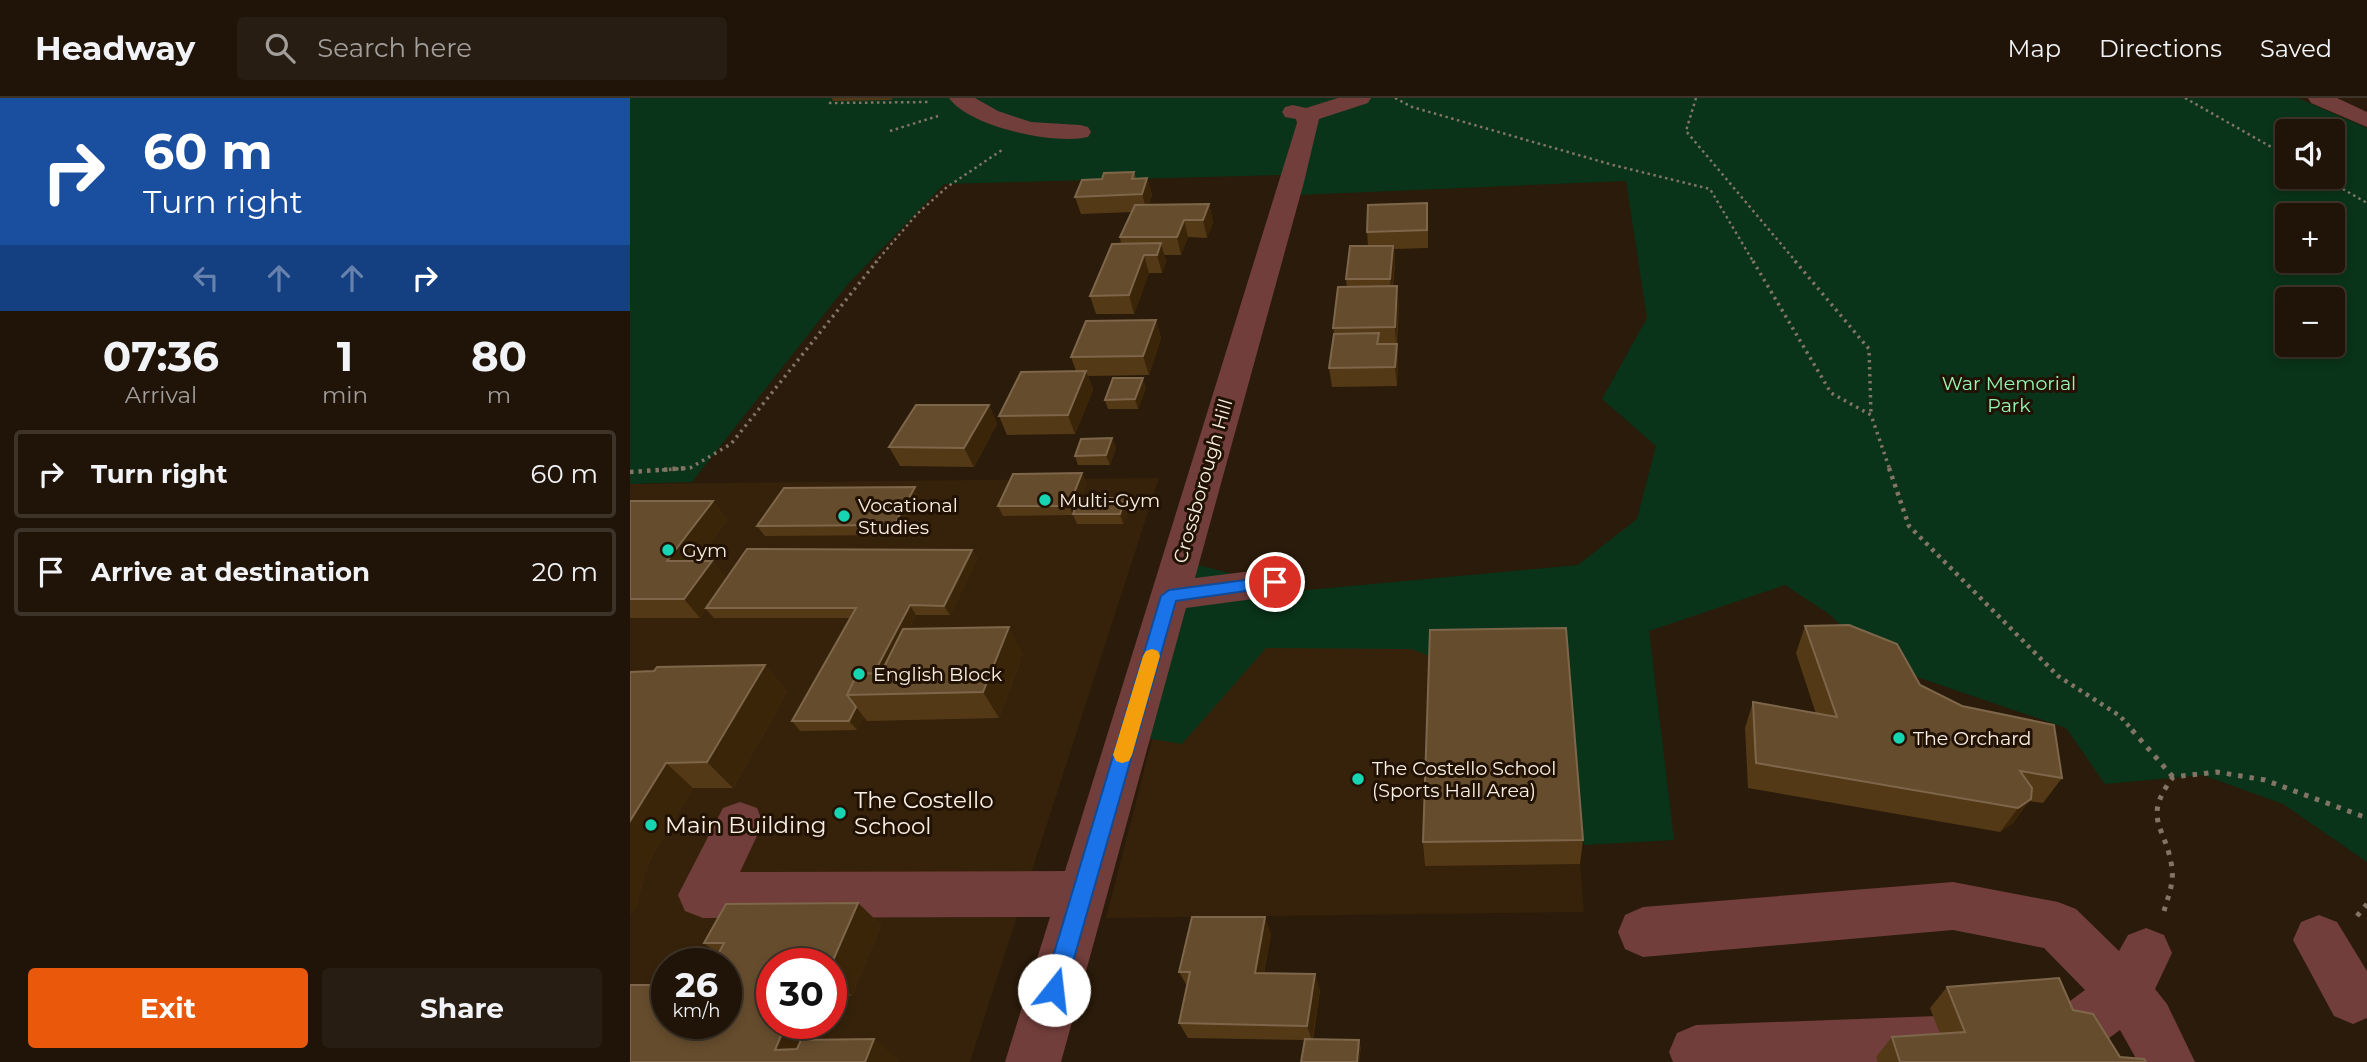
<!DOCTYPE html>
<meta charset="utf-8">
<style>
:root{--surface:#201408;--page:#281d12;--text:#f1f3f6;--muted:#a29e9c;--line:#3d3329;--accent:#ea580c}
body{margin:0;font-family:Montserrat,sans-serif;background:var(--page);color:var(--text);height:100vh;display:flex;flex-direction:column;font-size:26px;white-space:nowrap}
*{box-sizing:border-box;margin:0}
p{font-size:23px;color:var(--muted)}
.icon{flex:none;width:38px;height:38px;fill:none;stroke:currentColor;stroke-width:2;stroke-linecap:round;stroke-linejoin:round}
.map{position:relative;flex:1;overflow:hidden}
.sheet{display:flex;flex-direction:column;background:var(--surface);width:630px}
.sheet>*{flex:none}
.guide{background:#1a4fa0;color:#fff;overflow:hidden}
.fabs{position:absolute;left:1645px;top:21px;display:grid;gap:14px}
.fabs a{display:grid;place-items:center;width:70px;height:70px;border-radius:7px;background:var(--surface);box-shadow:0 4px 10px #0003,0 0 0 2px var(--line);font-size:35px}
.speed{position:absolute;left:21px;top:850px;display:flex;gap:14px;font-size:35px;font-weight:700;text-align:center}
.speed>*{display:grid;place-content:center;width:91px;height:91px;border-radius:50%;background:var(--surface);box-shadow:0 4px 10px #0003,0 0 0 2px var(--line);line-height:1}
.speed small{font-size:18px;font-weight:400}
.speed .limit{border:10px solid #d22;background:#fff;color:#111}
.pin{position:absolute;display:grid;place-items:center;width:60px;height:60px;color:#fff;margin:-30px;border:4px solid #fff;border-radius:50%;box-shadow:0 2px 7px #0007}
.me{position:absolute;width:77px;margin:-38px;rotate:16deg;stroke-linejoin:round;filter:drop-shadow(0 0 5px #0008)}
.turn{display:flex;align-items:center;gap:24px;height:147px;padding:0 28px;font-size:32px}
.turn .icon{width:91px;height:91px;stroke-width:2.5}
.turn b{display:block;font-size:49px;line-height:60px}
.lanes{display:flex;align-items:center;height:66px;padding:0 28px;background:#0003;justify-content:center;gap:35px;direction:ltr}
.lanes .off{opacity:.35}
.eta{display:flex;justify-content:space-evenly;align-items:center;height:119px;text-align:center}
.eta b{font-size:42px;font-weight:700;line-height:49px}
.action{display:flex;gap:14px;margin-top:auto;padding:14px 28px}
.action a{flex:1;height:80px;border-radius:7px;background:var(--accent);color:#fff;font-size:28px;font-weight:700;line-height:80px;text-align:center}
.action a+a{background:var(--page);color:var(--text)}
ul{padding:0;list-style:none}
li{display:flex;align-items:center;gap:21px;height:88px;margin:0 14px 10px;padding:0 14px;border:4px solid var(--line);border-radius:7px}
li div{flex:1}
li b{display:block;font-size:26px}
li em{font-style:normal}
header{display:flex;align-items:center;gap:42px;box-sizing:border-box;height:98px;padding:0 35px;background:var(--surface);border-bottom:2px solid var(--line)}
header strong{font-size:33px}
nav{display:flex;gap:38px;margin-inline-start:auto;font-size:24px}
.search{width:490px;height:63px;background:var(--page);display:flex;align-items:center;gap:18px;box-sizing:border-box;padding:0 24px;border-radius:7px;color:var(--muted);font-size:26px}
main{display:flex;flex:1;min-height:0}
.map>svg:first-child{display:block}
.built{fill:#36220a;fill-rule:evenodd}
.green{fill:#093419;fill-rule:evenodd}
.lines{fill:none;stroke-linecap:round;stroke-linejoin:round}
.path-far3{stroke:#827566;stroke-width:2.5;stroke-dasharray:2.5 3.5;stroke-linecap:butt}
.path-far2{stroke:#827566;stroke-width:3.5;stroke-dasharray:2.5 4.5;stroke-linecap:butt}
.path-far1{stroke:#827566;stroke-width:4.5;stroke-dasharray:3.5 5;stroke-linecap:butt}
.path{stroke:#827566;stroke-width:5;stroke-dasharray:4.5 7;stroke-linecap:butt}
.minor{fill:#723e3b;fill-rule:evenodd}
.wall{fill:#543917}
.shaded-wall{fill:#3b2509}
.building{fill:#654c2d;stroke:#7d664a;stroke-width:2}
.route{fill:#1a73e8;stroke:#114b97;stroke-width:2}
.slow{fill:#f59e0b}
.poi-dot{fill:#17d5b2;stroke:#211203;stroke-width:2.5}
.labels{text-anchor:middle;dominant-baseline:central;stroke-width:6;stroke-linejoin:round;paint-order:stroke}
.park-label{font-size:19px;fill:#94f7b1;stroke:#211203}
.street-label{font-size:19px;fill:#faefe4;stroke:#211203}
.poi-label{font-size:19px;fill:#faefe4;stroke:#211203;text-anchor:start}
.near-poi-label{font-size:23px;fill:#faefe4;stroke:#211203;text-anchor:start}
</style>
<header>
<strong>Headway</strong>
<div class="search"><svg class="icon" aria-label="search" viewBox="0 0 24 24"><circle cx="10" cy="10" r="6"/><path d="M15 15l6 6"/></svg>Search here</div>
<nav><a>Map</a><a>Directions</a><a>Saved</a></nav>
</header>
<main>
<section class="sheet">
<div class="guide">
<div class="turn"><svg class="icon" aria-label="right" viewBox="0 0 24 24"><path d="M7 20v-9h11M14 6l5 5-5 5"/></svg><div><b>60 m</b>Turn right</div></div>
<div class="lanes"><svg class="icon off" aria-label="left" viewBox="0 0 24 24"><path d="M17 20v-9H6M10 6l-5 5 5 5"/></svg><svg class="icon off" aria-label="ahead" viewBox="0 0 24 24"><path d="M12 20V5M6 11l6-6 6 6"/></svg><svg class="icon off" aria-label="ahead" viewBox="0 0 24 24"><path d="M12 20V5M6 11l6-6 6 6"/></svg><svg class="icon" aria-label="right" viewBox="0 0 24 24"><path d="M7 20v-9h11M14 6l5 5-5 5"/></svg></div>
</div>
<div class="eta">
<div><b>07:36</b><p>Arrival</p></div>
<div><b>1</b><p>min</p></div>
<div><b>80</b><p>m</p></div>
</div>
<ul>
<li><svg class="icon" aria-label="right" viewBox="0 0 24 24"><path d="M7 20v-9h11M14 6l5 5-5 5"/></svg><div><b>Turn right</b></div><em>60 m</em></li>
<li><svg class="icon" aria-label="arrive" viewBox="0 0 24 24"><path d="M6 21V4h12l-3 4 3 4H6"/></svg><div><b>Arrive at destination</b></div><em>20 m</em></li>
</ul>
<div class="action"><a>Exit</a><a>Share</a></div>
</section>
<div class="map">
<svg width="1737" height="964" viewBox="0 0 1737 964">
<rect width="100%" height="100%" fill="#2a1b0a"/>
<path class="built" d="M 529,380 L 340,964 L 0,964 L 0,386 ZM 37,866 L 96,866 L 96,926 L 37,926 ZM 142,866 L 201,866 L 201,926 L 142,926 Z
M 934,544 L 954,814 L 476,820 L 546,549 Z"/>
<path class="green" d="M 0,0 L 1668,0 L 1737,30 L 1737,764 L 1653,706 L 1573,677 L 1475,686 L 1436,630 L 1252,567 L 1199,516 L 1155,487 L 1019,533 L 1044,742 L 954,747 L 915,560 L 802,559 L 781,551 L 636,550 L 552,646 L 498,637 L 550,462 L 667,493 L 948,467 L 1007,421 L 1026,348 L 972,301 L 1017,220 L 996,83 L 646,98 L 651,77 L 314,86 L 218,186 L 62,384 L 0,386 ZM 1657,33 L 1703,33 L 1703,79 L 1657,79 ZM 1657,117 L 1703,117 L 1703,163 L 1657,163 ZM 1657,201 L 1703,201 L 1703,247 L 1657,247 Z"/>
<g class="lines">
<path class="path-far3" d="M 205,0 L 200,5 L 300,4
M 765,0 L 782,9 L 983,67 L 1080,91 L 1124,165
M 1066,0 L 1056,33 L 1167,165
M 1555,0 L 1657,58
M 260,33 L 308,18
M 1692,79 L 1737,105
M 245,165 L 287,116 L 317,89 L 372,52"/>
<path class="path-far2" d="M 1123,163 L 1201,295 L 1241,317 L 1260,372
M 1165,163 L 1239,251 L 1241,316
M 32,372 L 60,370 L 101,346 L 247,163"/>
<path class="path-far1" d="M 1259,370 L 1279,428 L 1428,578 L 1490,618 L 1504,634
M 0,374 L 58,370"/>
<path class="path" d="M 1502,632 L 1543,679
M 1534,813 C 1538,799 1544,785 1542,770 C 1536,727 1511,722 1543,679 L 1587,674 L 1635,682 L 1737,720
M 1727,818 L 1737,806"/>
<path class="minor" d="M 319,0 L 345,0 L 368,13 L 401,24 L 450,27 L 458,29 L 461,34 L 458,39 C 425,47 339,29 319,0 Z
M 708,0 L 741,0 L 738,5 L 689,21 L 674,84 L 565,480 L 645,470 L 659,474 L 664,484 L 659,494 L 645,498 L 556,510 L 431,964 L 375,964 L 420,819 L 73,820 L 55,813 L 48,797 L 93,710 L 110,704 L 127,710 L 133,725 L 110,774 L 435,773 L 667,25 L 666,21 L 655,19 L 652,14 L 655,9 L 663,7 L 676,10 Z
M 1678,0 L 1707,0 L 1737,14 L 1737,29 L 1681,5 Z
M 1323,784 L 1428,804 L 1446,811 L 1489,853 L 1498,837 L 1516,830 L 1534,837 L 1542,855 L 1525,891 L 1537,906 L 1565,964 L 1508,964 L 1490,932 L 1459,955 L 1440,963 L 1421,955 L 1413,936 L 1421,917 L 1455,892 L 1414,850 L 1323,832 L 1013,859 L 995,851 L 988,834 L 995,817 L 1013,809 Z
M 1689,817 L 1707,824 L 1737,873 L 1737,920 L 1723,926 L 1704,918 L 1663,842 L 1671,824 Z
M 1307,918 L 1326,926 L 1334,945 L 1326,964 L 1043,964 L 1039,954 L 1047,935 L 1066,927 Z"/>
</g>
<path class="wall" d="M 202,0 L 263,0 L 261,2 L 203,3 Z
M 504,74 L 506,80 L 517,80 L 522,97 L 519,106 L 579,106 L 583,124 L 577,140 L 558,139 L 551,157 L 534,157 L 536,163 L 532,175 L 519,175 L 504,216 L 466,216 L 460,198 L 491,146 L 490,139 L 502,114 L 451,116 L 445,99 L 472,81 Z
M 798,122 L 798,150 L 764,151 L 765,166 L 763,188 L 769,206 L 767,246 L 768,265 L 767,288 L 702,289 L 699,270 L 704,236 L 703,230 L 717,189 L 716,181 L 738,148 L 737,134 Z
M 526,222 L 531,240 L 519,277 L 458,278 L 463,292 L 445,336 L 377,337 L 369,318 L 446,273 L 441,259 Z
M 516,290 L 508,311 L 478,311 L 475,302 Z
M 359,307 L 367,326 L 344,369 L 270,368 L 259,349 Z
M 482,340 L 486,350 L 480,367 L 448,367 L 445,358 Z
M 452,375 L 456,385 L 450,400 L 495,400 L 499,410 L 493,426 L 447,426 L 443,417 L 373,418 L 368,408 Z
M 290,399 L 269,437 L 135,438 L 127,428 Z
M 0,403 L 83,403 L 97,422 L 67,463 L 82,463 L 96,481 L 342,452 L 347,461 L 320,517 L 286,517 L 279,531 L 393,556 L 369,620 L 237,623 L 234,619 L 227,632 L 170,633 L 162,623 L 221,520 L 84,520 L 76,511 L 70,520 L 0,520 Z
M 1175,528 L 1432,680 L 1413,705 L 1399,703 L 1383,725 L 1370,734 L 1118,690 L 1115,630 L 1123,604 L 1186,616 L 1166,555 Z
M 135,567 L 157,594 L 103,690 L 63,690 L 19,764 L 6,809 L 24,573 Z
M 953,742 L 950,766 L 795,768 L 793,744 Z
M 228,805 L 251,827 L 222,898 L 205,897 L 201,905 L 201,866 L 142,866 L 186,942 L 269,961 L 267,964 L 0,964 L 96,926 L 88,856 L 74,845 Z
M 641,835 L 634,875 L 690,891 L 683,941 L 731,949 L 729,964 L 671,964 L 675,942 L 558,940 L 549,925 L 557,888 L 549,874 Z
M 1317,889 L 1443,912 L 1490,959 L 1516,964 L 1248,964 L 1246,959 L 1262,939 L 1310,936 L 1300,910 Z"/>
<path class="shaded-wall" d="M 517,80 L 522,97 L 517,114 L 512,96 Z
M 579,106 L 583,124 L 577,140 L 573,122 Z
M 554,122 L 558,139 L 551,157 L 547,139 Z
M 531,145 L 536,163 L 532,175 L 527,157 Z
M 763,148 L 765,166 L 761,199 L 760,181 Z
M 514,157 L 519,175 L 504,216 L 499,197 Z
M 767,188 L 769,206 L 766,247 L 765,229 Z
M 526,222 L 531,240 L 519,277 L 513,258 Z
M 767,246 L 768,265 L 767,288 L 765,269 Z
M 456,273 L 463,292 L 445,336 L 438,317 Z
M 513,280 L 516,290 L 508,311 L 505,301 Z
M 359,307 L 367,326 L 344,369 L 334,350 Z
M 482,340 L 486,350 L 480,367 L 476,357 Z
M 452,375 L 456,385 L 443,418 L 439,408 Z
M 285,389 L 290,399 L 269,437 L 264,427 Z
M 495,400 L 499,410 L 493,426 L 490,416 Z
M 83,403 L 97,422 L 53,482 L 37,463 Z
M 342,452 L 347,461 L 320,517 L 314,508 Z
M 82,463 L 97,482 L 70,520 L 54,501 Z
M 280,507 L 286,517 L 245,596 L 233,597 Z
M 379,529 L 393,556 L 369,620 L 353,594 Z
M 135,567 L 157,594 L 103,690 L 77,664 Z
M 226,609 L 234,619 L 227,632 L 219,623 Z
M 36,665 L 63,690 L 19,764 L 6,809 L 0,818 L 0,723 Z
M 1401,701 L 1383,725 L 1370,734 L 1388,710 Z
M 228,805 L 251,827 L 222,898 L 201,880 L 201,867 Z
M 635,819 L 641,835 L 631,890 L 625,875 Z
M 685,876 L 690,891 L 682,943 L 677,928 Z
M 201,894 L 205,897 L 201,905 Z
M 156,926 L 193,926 L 176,964 L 145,952 Z
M 244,941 L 269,961 L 267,964 L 235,964 Z
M 729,942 L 731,949 L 729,964 L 727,964 Z"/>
<path class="building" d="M 504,74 L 502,81 L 517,80 L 512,96 L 445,99 L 452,82 L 472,81 L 474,75 Z
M 797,105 L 797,132 L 737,134 L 738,107 Z
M 579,106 L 573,122 L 554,122 L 547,139 L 490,139 L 505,107 Z
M 531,145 L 527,157 L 514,157 L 499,197 L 460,198 L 482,146 Z
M 720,148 L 763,148 L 760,181 L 716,181 Z
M 767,188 L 765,229 L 703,230 L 708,189 Z
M 526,222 L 513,258 L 441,259 L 456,223 Z
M 749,235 L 747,246 L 767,246 L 765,269 L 699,270 L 704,236 Z
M 456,273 L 438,317 L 369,318 L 391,274 Z
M 483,280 L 513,280 L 505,301 L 475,302 Z
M 286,307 L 359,307 L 334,350 L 259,349 Z
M 482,340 L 476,357 L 445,358 L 451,341 Z
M 452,375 L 439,408 L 368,408 L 383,376 Z
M 285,389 L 264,427 L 127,428 L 154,390 Z
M 449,400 L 495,400 L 490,416 L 443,416 Z
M 0,403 L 83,403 L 37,463 L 82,463 L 54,501 L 0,501 Z
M 117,451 L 342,452 L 314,508 L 280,507 L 244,575 L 227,576 L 217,597 L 226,609 L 219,623 L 162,623 L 226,510 L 76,510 Z
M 1219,527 L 1267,546 L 1290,587 L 1332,608 L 1424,627 L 1432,680 L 1390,673 L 1402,690 L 1401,701 L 1388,710 L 1126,665 L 1123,604 L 1207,619 L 1175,528 Z
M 379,529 L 353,594 L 217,597 L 227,576 L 251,575 L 273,531 Z
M 936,530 L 953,742 L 793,744 L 800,532 Z
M 135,567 L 77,664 L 36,665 L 0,723 L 0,574 L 24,573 L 27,569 Z
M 228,805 L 201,867 L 142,866 L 142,926 L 156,926 L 145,952 L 167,951 L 171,942 L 244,941 L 235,964 L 0,964 L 0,887 L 37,887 L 37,926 L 96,926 L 96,866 L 83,866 L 94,845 L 74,845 L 96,806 Z
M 562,819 L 635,819 L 625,875 L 685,876 L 677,928 L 549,925 L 560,874 L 549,874 Z
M 1429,880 L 1443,912 L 1463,916 L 1490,959 L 1514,961 L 1516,964 L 1270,964 L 1262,939 L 1335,934 L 1317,889 Z
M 675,941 L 729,942 L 727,964 L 671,964 Z"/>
<path class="route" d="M 645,478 L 651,480 L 653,484 L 651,488 L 546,503 L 435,892 L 432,900 L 424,903 L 416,900 L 413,892 L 531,498 L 539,492 Z"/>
<path class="slow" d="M 522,551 L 528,553 L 530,558 L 502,657 L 499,663 L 492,665 L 486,663 L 483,657 L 513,558 L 516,553 Z"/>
<g class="poi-dot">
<circle cx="415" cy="402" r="7"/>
<circle cx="214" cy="418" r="7"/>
<circle cx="38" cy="452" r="7"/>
<circle cx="229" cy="576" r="7"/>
<circle cx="1269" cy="640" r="7"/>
<circle cx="728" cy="681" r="7"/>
<circle cx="210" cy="715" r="7"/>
<circle cx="21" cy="727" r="7"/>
</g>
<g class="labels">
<g class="park-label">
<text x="1379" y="285">War Memorial<tspan x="1379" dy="22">Park</tspan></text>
</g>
<g class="street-label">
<text transform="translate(573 383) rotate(-74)">Crossborough Hill</text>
</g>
<g class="poi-label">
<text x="429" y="402">Multi-Gym</text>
<text x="228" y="407">Vocational<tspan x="228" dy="22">Studies</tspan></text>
<text x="52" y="452">Gym</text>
<text x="243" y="576">English Block</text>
<text x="1283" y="640">The Orchard</text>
<text x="742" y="670">The Costello School<tspan x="742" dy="22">(Sports Hall Area)</tspan></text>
</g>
<g class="near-poi-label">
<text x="224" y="702">The Costello<tspan x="224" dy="26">School</tspan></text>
<text x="35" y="727">Main Building</text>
</g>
</g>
</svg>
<div class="fabs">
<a><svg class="icon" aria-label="sound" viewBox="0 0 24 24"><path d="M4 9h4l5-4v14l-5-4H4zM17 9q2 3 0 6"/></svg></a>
<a>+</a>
<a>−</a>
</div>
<div class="speed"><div>26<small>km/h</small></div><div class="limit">30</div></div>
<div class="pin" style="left:645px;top:484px;background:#d93025"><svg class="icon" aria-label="arrive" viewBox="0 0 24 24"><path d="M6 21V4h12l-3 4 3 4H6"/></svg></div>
<svg class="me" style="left:424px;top:892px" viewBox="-20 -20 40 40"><circle r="19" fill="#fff"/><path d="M0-13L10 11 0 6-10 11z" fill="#1a73e8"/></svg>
</div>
</main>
